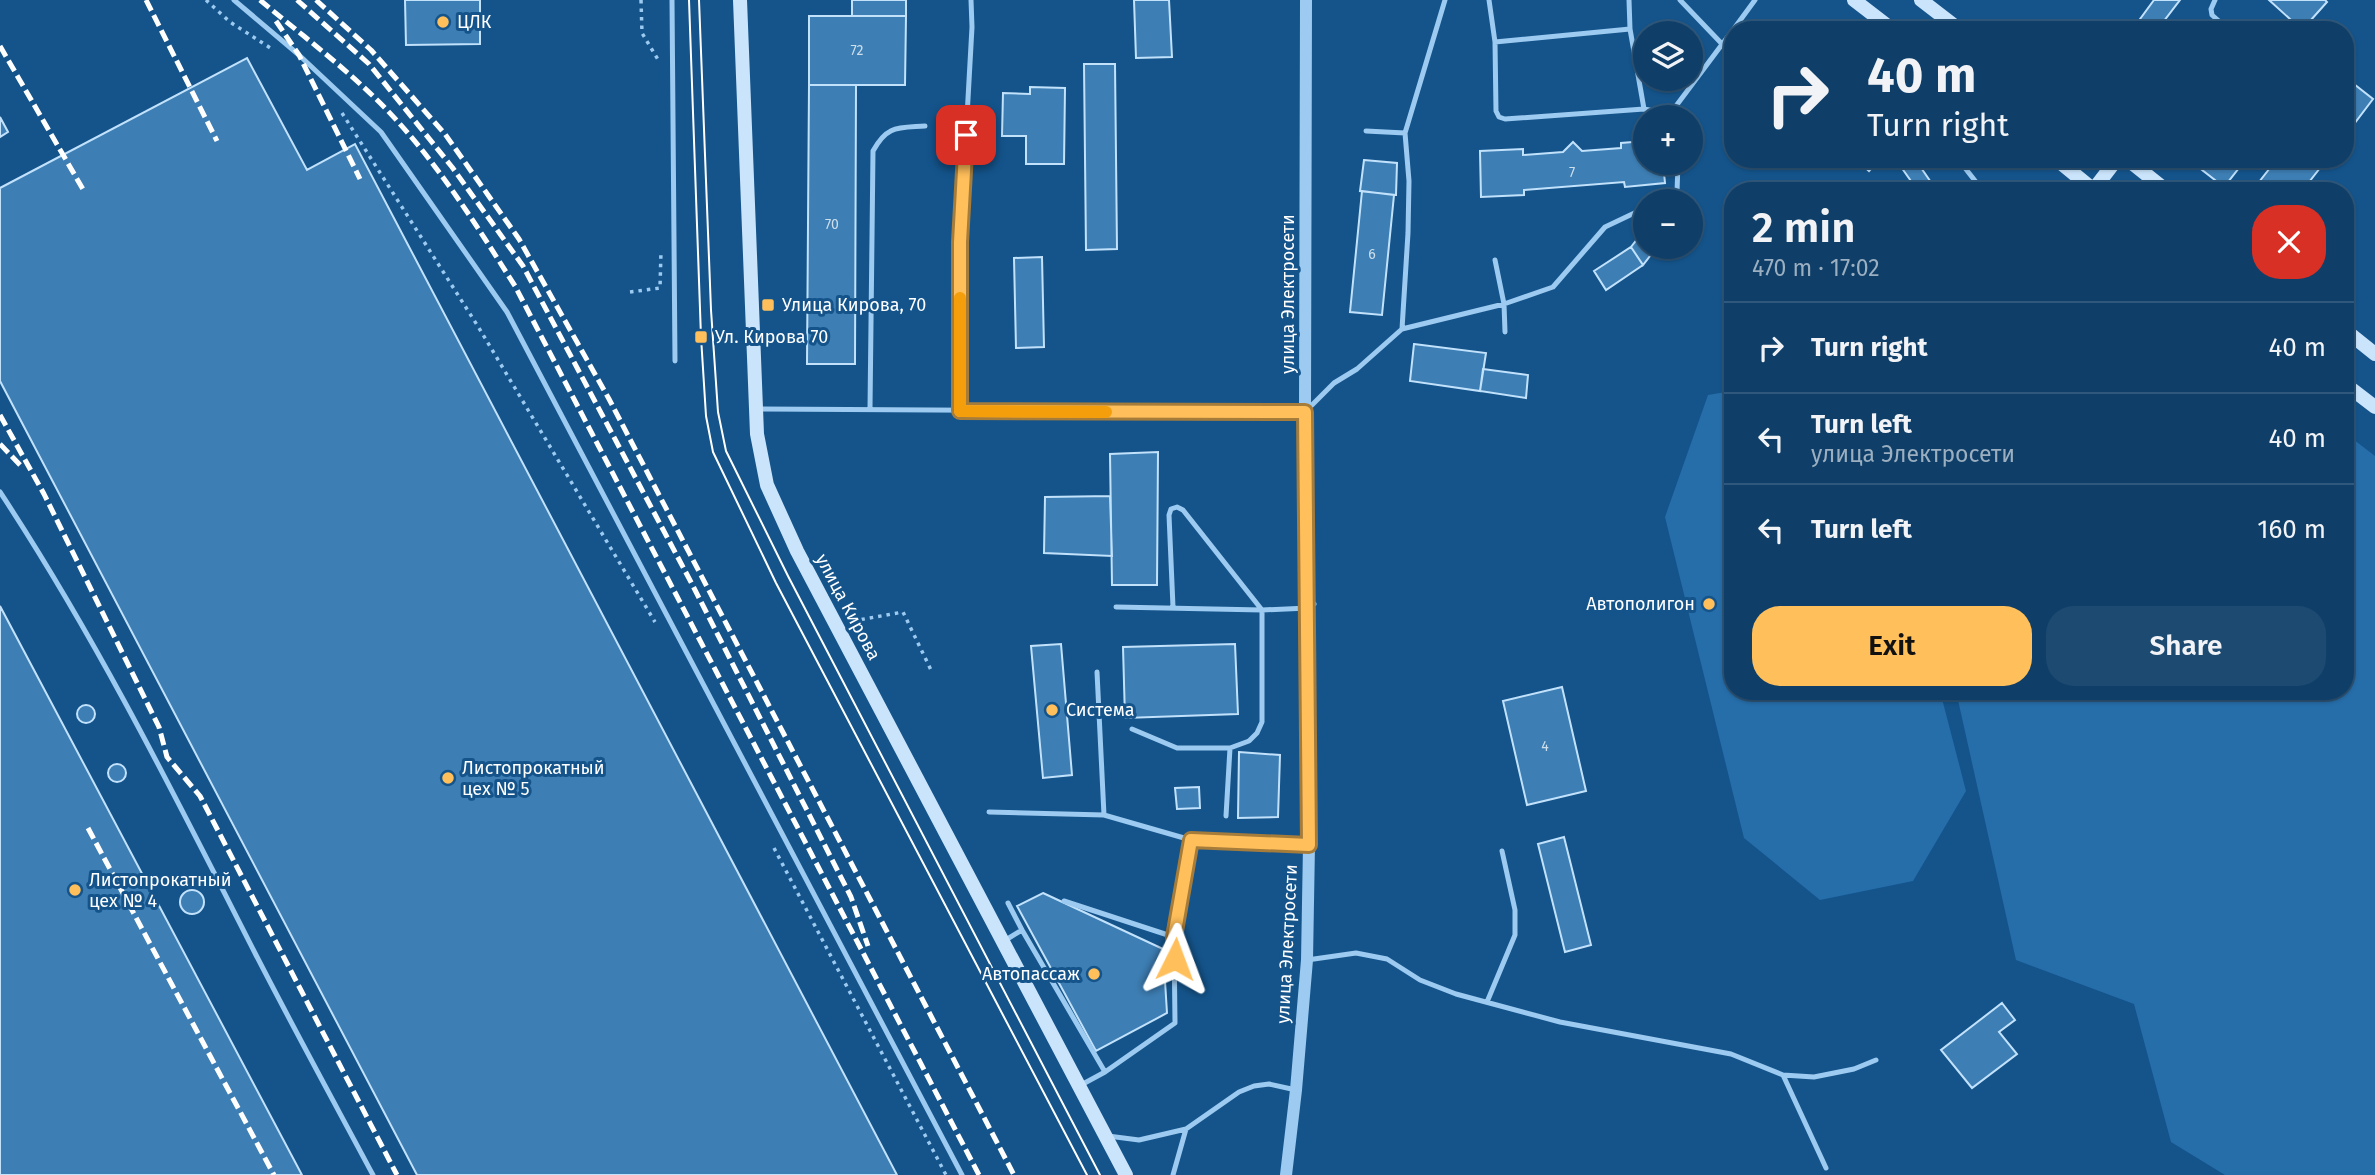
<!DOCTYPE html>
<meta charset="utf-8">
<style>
:root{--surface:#0f3f68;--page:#1d4a71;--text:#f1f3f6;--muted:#9bafc0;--line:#2f587c;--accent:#ffbf5b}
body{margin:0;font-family:"Fira Sans",sans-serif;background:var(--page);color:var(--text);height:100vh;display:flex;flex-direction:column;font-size:26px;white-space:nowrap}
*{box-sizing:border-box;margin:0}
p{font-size:23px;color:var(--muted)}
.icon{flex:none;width:38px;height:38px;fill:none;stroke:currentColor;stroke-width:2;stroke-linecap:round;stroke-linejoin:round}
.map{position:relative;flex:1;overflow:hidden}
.details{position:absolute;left:1724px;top:182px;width:630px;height:518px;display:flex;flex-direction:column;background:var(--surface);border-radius:28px;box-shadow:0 2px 5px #0004,0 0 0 2px var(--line)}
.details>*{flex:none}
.hud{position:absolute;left:1724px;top:21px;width:630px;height:147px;border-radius:28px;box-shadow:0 2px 5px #0004,0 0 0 2px var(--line);background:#0f3f68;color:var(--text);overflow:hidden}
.buttons{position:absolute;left:1633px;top:21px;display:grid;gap:14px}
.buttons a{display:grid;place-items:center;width:70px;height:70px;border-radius:50%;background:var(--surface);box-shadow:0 2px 5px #0004,0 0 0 2px var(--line);font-size:35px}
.pin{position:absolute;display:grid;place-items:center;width:60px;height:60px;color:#fff;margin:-30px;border-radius:14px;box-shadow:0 4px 10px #0006}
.me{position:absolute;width:77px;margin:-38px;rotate:3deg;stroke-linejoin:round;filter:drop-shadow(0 0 5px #0008)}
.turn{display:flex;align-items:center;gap:24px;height:147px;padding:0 28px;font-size:32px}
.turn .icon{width:91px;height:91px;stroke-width:2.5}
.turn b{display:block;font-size:49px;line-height:60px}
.round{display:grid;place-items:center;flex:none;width:74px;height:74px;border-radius:28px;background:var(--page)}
.headline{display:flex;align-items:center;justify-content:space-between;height:119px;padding:0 28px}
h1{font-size:42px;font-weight:600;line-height:52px}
.action{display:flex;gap:14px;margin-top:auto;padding:14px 28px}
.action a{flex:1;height:80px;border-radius:28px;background:var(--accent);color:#111;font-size:28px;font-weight:600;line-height:80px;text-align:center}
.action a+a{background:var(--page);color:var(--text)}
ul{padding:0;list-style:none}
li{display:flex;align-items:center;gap:21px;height:91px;padding:0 28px;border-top:2px solid var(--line)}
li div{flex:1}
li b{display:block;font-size:26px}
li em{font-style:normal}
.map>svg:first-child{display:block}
.green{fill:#266eaa}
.building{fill:#3d7eb4;stroke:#c2e2fc;stroke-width:2}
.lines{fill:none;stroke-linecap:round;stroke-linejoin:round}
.path{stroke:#9ccaf0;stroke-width:3.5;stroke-dasharray:3.5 5;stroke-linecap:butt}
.service{stroke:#9ccaf0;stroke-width:5}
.tertiary{stroke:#9ccaf0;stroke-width:12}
.secondary{stroke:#cae4fb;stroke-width:14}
.tram{stroke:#fff;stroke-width:2}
.rail{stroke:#fff;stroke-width:5;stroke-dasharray:12 5;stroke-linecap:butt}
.route-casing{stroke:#a67c3b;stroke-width:18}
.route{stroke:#ffbf5b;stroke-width:12}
.slow{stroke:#f59e0b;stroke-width:12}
.poi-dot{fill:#ffbf5b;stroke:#14548b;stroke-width:2.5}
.labels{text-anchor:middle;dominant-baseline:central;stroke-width:6;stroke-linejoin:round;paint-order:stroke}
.number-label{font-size:14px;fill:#cedfec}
.poi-label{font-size:18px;fill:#fff;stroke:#14548b;text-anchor:start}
.street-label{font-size:18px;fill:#fff;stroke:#14548b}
</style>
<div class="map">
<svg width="2375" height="1175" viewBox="0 0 2375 1175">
<rect width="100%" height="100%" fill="#14548b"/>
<path class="green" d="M 1732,391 L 1732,691 L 1940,691 L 1966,791 L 1913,881 L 1820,900 L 1744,838 L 1665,517 L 1708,395 Z
M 2345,433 L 2375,456 L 2375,1175 L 2225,1175 L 2171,1142 L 2134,1004 L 2016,960 L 1956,691 L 2345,691 Z"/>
<path class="building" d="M 405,0 L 480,0 L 480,44 L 406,45 Z
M 852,0 L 906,0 L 906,16 L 852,16 Z
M 1134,0 L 1169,0 L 1172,57 L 1136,58 Z
M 2154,0 L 2180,0 L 2157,30 L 2132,30 Z
M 2269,0 L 2325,0 L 2327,2 L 2302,30 Z
M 809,16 L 906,16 L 905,85 L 809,85 Z
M 247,58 L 307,170 L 355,144 L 897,1175 L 417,1175 L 0,381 L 0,188 Z
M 1084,64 L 1115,64 L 1117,249 L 1086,250 Z
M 2345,77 L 2373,99 L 2345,136 Z
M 809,85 L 856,85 L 855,364 L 807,364 Z
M 1030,87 L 1065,88 L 1064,164 L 1026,164 L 1026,136 L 1002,136 L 1003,93 L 1030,94 Z
M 0,117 L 8,132 L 0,137 Z
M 1645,141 L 1645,163 L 1663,163 L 1665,183 L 1625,187 L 1624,182 L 1524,190 L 1524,195 L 1481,197 L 1480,151 L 1523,149 L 1523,155 L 1563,152 L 1573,142 L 1582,151 L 1621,148 L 1621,143 Z
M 1856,159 L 1879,159 L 1879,160 L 1869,171 Z
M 1906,159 L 1915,159 L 1937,191 L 1918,191 L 1899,164 Z
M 2202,159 L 2246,159 L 2224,187 L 2197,166 Z
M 2277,159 L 2327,159 L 2302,191 L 2252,191 Z
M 1364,160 L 1397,163 L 1396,195 L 1360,191 Z
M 1362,191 L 1394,195 L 1382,315 L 1350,312 Z
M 1645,229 L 1645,247 L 1657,247 L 1643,265 L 1631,247 Z
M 1631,247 L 1643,265 L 1606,290 L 1594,271 Z
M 1042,257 L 1044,347 L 1016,348 L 1014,258 Z
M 1414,344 L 1486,353 L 1480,391 L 1410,381 Z
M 1483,369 L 1528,375 L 1526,398 L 1480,391 Z
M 1158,452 L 1157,585 L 1112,585 L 1110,454 Z
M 1110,496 L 1112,556 L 1044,553 L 1045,497 Z
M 0,606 L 302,1175 L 0,1175 Z
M 1061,644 L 1072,775 L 1043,778 L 1031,646 Z
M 1235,644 L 1238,714 L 1125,718 L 1123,647 Z
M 1562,687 L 1586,791 L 1527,805 L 1503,701 Z
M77 714a9 9 0 1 1 18 0a9 9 0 1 1-18 0Z
M 1239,752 L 1280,755 L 1278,817 L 1238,818 Z
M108 773a9 9 0 1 1 18 0a9 9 0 1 1-18 0Z
M 1199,787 L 1200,808 L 1177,809 L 1175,788 Z
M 1564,837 L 1591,945 L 1565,952 L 1538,844 Z
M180 902a12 12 0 1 1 24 0a12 12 0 1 1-24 0Z
M 1043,893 L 1163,949 L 1167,1013 L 1096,1051 L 1017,906 Z
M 2002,1003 L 2015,1020 L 1999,1032 L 2017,1054 L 1972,1088 L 1941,1050 Z"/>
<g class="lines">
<path class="path" d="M 206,0 L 230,22 L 272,49
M 641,0 L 642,33 L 660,63
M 342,113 L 479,328 L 655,622
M 630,292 L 660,288 L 661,251
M 853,621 L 903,612 L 931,670
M 774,848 L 946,1175"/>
<path class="service" d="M 234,0 L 299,55 L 381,132 L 507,312 L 962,1175
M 672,0 L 675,361
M 1489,0 L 1495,42 L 1496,111 L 1499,117 L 1505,119 L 1644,109 L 1630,29 L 1495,42
M 1629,0 L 1630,29
M 1680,0 L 1723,45 L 1732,65
M 2215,0 L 2211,9 L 2212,15 L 2229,30
M 1733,30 L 1755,0
M 1644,109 L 1670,114
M 1671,117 L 1670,114 L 1732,31
M 1366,131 L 1405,133
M 1958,159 L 1983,191
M 1660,201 L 1677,192 L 1678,163
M 1495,260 L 1504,304 L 1505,332
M 1402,329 L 1504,304 L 1553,287 L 1605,227 L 1645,208
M 757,409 L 1305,412 L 1334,383 L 1357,369 L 1402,329 L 1408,233 L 1409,181 L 1405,133 L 1445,0
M 870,409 L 873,151 C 887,125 898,128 925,126
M 960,411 L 960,242 L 972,27 L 971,0
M 0,492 C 97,639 176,798 256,955 C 294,1029 334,1102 373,1175
M 1116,607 L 1262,610 L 1308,608 L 1314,604
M 1097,672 L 1104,815
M 1132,729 L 1177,748 L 1230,748 L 1249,741 L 1257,733 L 1262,722 L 1262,610 L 1183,510 L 1177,507 L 1171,509 L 1169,515 L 1173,607
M 989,812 L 1104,815 L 1191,840 L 1309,845
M 1226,816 L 1230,748
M 1064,901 L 1174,937 L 1175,1023 L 1105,1072
M 1008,903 L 1022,930
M 1174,937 L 1191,840
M 1004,941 L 1022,930 L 1105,1072 L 1081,1085
M 1307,960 L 1356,953 L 1387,959 L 1420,980 L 1456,994 L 1560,1022 L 1731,1054 L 1783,1075 L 1814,1077 L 1854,1069 L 1876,1060
M 1487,1002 L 1515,935 L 1515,910 L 1502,851
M 1783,1075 L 1826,1168
M 1108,1136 L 1139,1140 L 1186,1129 L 1239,1092 L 1254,1086 L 1269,1084 L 1296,1090
M 1173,1175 L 1186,1129"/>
<path class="tertiary" d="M 1286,1175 L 1296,1090 L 1307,960 L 1309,845 L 1305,412 L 1306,0"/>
<path class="secondary" d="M 740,0 L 757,434 L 767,485 L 797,551 L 1126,1175
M 1854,0 L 1893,30
M 1921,0 L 1960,30
M 2056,159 L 2095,191
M 2127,159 L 2167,191
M 2094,189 L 2117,159
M 2345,330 L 2375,354
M 2345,384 L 2375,407"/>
<path class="tram" d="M 689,0 L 701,337 L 706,416 L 713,452 L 776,583 L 1087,1175
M 699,0 L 711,310 L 718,412 L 726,451 L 788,576 L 1100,1175"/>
<path class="rail" d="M 146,0 L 217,141
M 260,0 C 298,32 339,63 374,97 C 431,152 473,220 515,286 L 979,1175
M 297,0 L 369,64 L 452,167 L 523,266 L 692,584 L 851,897 L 868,946
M 316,0 L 371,50 L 445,134 L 519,239 L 609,399 L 1014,1175
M 276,21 L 299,55 L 360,179
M 0,46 L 84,191
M 0,415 L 44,494 L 159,727 L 167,757 L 200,796 L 397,1175
M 0,444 L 22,467
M 88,828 L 274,1175"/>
</g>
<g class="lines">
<defs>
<path id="route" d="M 966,135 L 960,242 L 960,411 L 1305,412 L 1309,845 L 1191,840 L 1174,937 L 1175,959"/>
</defs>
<use href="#route" class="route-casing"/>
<use href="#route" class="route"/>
<path class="slow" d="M 960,298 L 960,411 L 1106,412"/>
</g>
<g class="poi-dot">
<circle cx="443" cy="22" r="7"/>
<rect x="761" y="298" width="14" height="14" rx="3.5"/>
<rect x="694" y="330" width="14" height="14" rx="3.5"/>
<circle cx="1709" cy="604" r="7"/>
<circle cx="1052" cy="710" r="7"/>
<circle cx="448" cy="778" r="7"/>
<circle cx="75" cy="890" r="7"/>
<circle cx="1094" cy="974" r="7"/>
</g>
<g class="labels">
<g class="number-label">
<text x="857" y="50">72</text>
<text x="1572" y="172">7</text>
<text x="832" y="224">70</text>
<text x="1372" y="254">6</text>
<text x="1545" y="746">4</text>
</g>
<g class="poi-label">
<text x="457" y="22">ЦЛК</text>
<text x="782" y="305">Улица Кирова, 70</text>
<text x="715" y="337">Ул. Кирова 70</text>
<text x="1695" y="604" text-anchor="end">Автополигон</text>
<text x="1066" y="710">Система</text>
<text x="462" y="768">Листопрокатный<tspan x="462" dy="21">цех № 5</tspan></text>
<text x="89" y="880">Листопрокатный<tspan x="89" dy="21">цех № 4</tspan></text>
<text x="1080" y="974" text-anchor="end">Автопассаж</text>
</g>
<g class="street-label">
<text transform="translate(1288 294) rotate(-90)">улица Электросети</text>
<text transform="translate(848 607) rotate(62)">улица Кирова</text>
<text transform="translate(1287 944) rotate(-87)">улица Электросети</text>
</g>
</g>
</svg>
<div class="buttons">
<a><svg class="icon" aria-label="layers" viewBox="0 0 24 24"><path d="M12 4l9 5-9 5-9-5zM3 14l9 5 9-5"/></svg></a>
<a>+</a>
<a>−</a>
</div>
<div class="pin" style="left:966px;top:135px;background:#d93025"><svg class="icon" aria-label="arrive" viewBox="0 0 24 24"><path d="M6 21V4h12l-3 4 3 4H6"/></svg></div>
<svg class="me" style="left:1175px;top:959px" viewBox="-20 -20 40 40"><path d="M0-17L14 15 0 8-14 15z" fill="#ffbf5b" stroke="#fff" stroke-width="4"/></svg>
<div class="hud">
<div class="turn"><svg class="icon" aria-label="right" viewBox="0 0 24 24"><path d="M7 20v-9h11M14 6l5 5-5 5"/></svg><div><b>40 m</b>Turn right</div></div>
</div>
<section class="details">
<div class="headline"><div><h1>2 min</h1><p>470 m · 17:02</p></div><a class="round" style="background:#d93025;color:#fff"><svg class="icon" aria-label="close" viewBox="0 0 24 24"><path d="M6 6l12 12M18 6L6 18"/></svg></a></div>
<ul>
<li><svg class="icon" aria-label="right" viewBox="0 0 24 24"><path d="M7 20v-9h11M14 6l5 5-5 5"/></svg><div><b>Turn right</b></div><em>40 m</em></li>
<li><svg class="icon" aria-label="left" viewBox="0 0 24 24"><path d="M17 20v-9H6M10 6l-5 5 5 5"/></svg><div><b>Turn left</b><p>улица Электросети</p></div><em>40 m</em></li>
<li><svg class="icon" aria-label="left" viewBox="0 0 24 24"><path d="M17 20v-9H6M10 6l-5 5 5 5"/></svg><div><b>Turn left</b></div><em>160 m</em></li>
</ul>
<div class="action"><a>Exit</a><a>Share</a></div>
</section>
</div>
